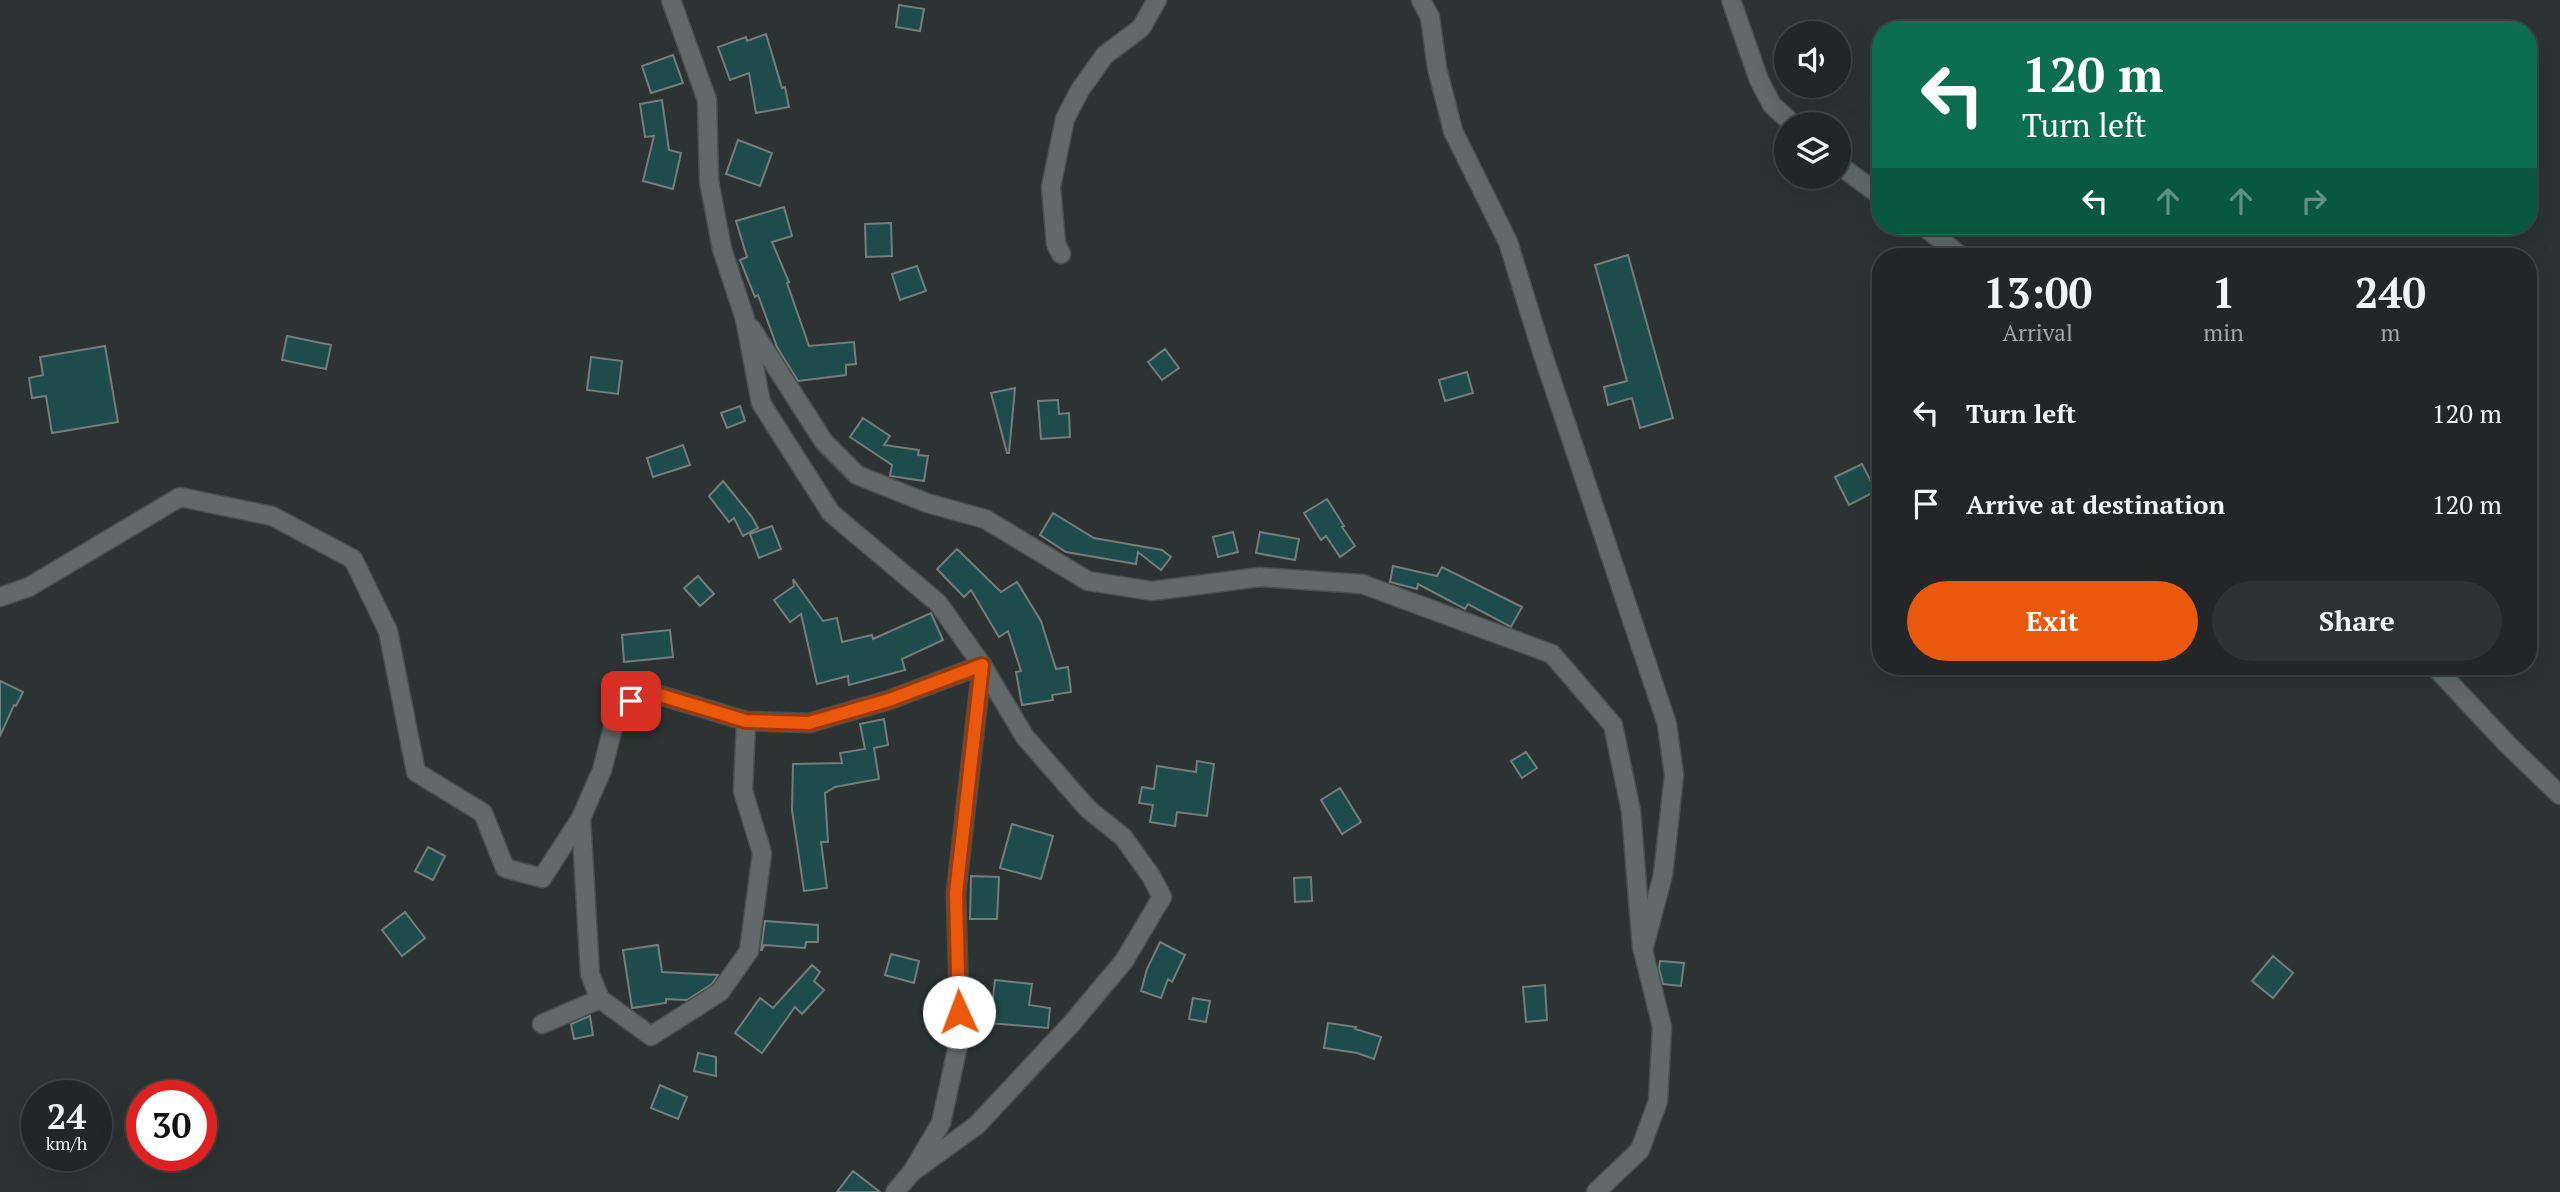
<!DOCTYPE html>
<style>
:root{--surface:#222626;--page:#2e3232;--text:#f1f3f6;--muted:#a2a5a7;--line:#3f4343;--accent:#ea580c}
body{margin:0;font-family:"PT Serif",serif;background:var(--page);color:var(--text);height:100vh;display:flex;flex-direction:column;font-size:26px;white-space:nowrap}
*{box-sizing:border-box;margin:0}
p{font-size:23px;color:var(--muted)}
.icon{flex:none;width:38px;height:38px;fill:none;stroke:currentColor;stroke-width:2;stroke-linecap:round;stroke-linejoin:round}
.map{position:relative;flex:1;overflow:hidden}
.drawer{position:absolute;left:1872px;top:248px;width:665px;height:427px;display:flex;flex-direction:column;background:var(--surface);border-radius:28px;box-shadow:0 7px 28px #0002,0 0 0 2px var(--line)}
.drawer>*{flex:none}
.top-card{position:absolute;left:1872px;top:21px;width:665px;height:214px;border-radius:28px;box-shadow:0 7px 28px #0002,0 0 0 2px var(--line);background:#0b6e4f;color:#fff;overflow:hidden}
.tools{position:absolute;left:1774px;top:21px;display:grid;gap:14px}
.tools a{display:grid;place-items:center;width:77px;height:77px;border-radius:50%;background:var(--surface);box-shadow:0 7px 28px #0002,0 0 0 2px var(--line);font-size:35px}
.speed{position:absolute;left:21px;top:1080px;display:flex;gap:14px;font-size:35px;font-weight:700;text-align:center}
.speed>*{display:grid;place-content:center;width:91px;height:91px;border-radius:50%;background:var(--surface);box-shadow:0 7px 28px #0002,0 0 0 2px var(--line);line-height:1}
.speed small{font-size:18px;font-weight:400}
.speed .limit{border:10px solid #d22;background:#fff;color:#111}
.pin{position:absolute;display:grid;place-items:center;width:60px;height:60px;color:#fff;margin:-30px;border-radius:14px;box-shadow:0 4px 10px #0006}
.me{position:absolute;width:77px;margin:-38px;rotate:358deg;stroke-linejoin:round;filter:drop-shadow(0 0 5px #0008)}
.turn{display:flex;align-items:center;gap:24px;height:147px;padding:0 35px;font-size:32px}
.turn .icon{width:91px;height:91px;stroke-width:2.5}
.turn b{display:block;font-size:49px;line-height:60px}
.lanes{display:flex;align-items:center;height:66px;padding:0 35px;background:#0003;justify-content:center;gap:35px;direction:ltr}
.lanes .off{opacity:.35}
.eta{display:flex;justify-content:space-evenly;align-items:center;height:119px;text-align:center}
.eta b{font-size:42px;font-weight:700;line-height:49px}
.button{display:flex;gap:14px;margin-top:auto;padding:14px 35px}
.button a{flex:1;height:80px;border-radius:42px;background:var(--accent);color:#fff;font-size:28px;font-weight:700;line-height:80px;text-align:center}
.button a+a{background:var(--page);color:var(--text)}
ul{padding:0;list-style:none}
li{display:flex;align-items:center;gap:21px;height:91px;padding:0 35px}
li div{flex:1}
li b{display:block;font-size:26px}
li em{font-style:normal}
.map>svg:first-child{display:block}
.building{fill:#1e4c4b;stroke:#757c7c;stroke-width:2}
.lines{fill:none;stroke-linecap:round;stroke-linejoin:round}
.street-casing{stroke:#4a4f4f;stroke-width:21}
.secondary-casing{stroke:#4a4f4f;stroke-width:21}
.street{stroke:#626969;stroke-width:18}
.secondary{stroke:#626969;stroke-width:18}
.route-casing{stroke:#983908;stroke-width:18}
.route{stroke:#ea580c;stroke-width:12}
</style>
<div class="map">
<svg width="2560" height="1192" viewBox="0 0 2560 1192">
<rect width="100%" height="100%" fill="#2d3333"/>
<path class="building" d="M 899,5 L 924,9 L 920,31 L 896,27 Z
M 766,34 L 782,88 L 785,87 L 789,107 L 756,113 L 749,73 L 730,80 L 718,47 L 746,37 L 747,41 Z
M 673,55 L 683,83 L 651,93 L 642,66 Z
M 662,100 L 669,150 L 681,153 L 673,189 L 643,181 L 654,136 L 645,137 L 640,104 Z
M 738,140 L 772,153 L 760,186 L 726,174 Z
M 784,207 L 792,236 L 772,242 L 789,282 L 787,283 L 809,346 L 854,342 L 856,364 L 846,365 L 846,375 L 798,381 L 777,347 L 758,295 L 755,297 L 740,260 L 747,257 L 736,221 Z
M 891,223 L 892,256 L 866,257 L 865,224 Z
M 1628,255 L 1673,418 L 1640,428 L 1632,398 L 1608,405 L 1604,387 L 1627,381 L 1595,265 Z
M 917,266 L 926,291 L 900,300 L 892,274 Z
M 287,336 L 331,345 L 326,369 L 282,360 Z
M 105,346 L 118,422 L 52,433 L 46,396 L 32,398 L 29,378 L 43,375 L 40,357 Z
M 1165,349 L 1179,368 L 1162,380 L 1148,362 Z
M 591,357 L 622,361 L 618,394 L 587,390 Z
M 1467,372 L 1473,393 L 1445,401 L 1439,380 Z
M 1015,388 L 1009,453 L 1007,453 L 991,393 Z
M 1058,400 L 1059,414 L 1069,413 L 1070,437 L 1041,439 L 1038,401 Z
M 740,406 L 745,421 L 727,428 L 721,413 Z
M 863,418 L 890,436 L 884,445 L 919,450 L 918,455 L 928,456 L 924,481 L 890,476 L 892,465 L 850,437 Z
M 683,445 L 690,465 L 653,477 L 647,458 Z
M 1862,464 L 1876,491 L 1849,505 L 1835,477 Z
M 723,481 L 752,517 L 758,528 L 743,536 L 734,518 L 729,522 L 709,496 Z
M 1327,499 L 1344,526 L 1342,527 L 1355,546 L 1340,557 L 1326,536 L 1321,540 L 1304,513 Z
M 1053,513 L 1094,538 L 1162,550 L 1171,557 L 1161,570 L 1138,552 L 1136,564 L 1066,552 L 1040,535 Z
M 772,526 L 781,549 L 759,558 L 750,534 Z
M 1233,532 L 1238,552 L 1218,557 L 1213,537 Z
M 1260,532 L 1299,539 L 1295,560 L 1256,553 Z
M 957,549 L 1001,592 L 1017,582 L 1041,621 L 1056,669 L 1068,667 L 1071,692 L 1052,695 L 1053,700 L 1022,705 L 1016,672 L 1021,671 L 1008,631 L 999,637 L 971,590 L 964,597 L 937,569 Z
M 1393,566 L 1437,576 L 1442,567 L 1522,607 L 1511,627 L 1468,604 L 1465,609 L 1418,584 L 1417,589 L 1390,582 Z
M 698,576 L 714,594 L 700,606 L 684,588 Z
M 793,579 L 823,621 L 837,618 L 842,642 L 872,635 L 873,639 L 931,613 L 943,640 L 902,659 L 905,670 L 849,685 L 848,676 L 817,684 L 801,614 L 790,622 L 774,600 L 794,586 Z
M 670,630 L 673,657 L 624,662 L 622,635 Z
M 0,681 L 23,692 L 16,706 L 14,705 L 0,736 Z
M 884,719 L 888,745 L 874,748 L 879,779 L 835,787 L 825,793 L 828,842 L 821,842 L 827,888 L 804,891 L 792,810 L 793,764 L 842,763 L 840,753 L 865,749 L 860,724 Z
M 1526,752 L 1537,768 L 1522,778 L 1511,761 Z
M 1197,761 L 1214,764 L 1207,816 L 1177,812 L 1175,826 L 1150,822 L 1153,805 L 1139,803 L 1142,787 L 1154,789 L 1157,766 L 1196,772 Z
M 1340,788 L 1361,822 L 1342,834 L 1321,800 Z
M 1012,824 L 1053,836 L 1041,879 L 1000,868 Z
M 428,847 L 445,856 L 433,880 L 415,871 Z
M 971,876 L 999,877 L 997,919 L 970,919 Z
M 1311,877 L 1312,901 L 1295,902 L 1294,878 Z
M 405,912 L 425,938 L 402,956 L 382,930 Z
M 765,921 L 818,925 L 818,942 L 806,942 L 805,948 L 764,945 L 762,950 L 761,950 Z
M 1160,942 L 1185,955 L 1172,982 L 1168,979 L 1161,998 L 1141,991 L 1147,969 Z
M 658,945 L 662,972 L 718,975 L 712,984 L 687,1000 L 666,999 L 666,1003 L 632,1008 L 623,950 Z
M 891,954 L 919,961 L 914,983 L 885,975 Z
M 2273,956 L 2293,973 L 2273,998 L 2252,981 Z
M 1660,961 L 1684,963 L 1681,986 L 1663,984 L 1659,969 Z
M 812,965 L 820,972 L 814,981 L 824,990 L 802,1014 L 795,1007 L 762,1053 L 735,1033 L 760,998 L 773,1008 Z
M 995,980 L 1032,984 L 1029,1005 L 1050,1008 L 1048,1028 L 990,1023 Z
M 1545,985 L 1547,1020 L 1526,1022 L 1523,987 Z
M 1193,998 L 1210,1001 L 1206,1022 L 1189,1019 Z
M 590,1016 L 593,1035 L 574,1039 L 571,1024 Z
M 1328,1023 L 1356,1027 L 1355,1029 L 1381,1037 L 1374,1059 L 1357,1053 L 1324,1048 Z
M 698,1053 L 716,1057 L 716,1076 L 694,1071 Z
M 660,1085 L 687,1097 L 678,1119 L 651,1108 Z
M 853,1171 L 880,1192 L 837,1192 Z"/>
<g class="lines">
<defs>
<path id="street" d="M 671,0 L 707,100 L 709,181 L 722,249 L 745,319 L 761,403 L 831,513 L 938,603 L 982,665 L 956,893 L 960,1036 L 941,1123 L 912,1172 L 895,1192
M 1731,0 L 1759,80 L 1772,105 L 1793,124
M 1839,165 L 1881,196
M 1923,226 L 1962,257
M 1061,254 L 1056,244 L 1051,187 L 1065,119 L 1080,90 L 1105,55 L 1141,28 L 1157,0
M 751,328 L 824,442 L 857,475 L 927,503 L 985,519 L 1088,581 L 1152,591 L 1260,577 L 1362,584 L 1552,654 L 1613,725 L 1631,811 L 1642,948
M 2435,667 L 2508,745 L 2560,795
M 581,818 L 590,974 L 600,999
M 542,1024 L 600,999 L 651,1036 L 720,992 L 749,951 L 762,853 L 743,791 L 746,721"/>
<path id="secondary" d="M 1421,0 L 1430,17 L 1437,68 L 1453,131 L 1508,242 L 1543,355 L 1667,724 L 1674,775 L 1663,875 L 1643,950 L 1662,1027 L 1658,1101 L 1640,1150 L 1596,1192
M 0,597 L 29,587 L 180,497 L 272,516 L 353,559 L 388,631 L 416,772 L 483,813 L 505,868 L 542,878 L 581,818 L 602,770 L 617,712 L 646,691 L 746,721 L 809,723 L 889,700 L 982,665 L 1025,737 L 1088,809 L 1123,837 L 1151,876 L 1162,897 L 1124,961 L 1072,1023 L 977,1125 L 912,1172"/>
</defs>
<use href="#street" class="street-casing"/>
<use href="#secondary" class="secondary-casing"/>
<use href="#street" class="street"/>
<use href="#secondary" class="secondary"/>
</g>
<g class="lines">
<defs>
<path id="route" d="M 631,701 L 646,691 L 746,721 L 809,723 L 889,700 L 982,665 L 956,893 L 959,1012"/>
</defs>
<use href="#route" class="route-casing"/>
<use href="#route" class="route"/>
</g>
</svg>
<div class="tools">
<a><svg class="icon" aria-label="sound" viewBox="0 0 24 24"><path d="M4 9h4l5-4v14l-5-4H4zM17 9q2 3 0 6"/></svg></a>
<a><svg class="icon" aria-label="layers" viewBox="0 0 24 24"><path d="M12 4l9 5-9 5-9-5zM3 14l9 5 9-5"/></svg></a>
</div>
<div class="speed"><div>24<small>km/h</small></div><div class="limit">30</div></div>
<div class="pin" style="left:631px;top:701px;background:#d93025"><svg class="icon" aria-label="arrive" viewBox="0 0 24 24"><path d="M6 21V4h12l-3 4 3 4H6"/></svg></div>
<svg class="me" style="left:959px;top:1012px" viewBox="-20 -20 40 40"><circle r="19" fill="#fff"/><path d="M0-13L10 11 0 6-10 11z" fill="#ea580c"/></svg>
<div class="top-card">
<div class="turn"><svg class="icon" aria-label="left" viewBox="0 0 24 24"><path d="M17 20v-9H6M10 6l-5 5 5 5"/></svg><div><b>120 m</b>Turn left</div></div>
<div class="lanes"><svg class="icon" aria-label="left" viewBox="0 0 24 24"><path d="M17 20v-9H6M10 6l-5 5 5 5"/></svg><svg class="icon off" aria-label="ahead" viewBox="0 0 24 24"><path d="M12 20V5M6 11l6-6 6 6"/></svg><svg class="icon off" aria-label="ahead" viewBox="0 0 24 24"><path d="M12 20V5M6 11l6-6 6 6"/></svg><svg class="icon off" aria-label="right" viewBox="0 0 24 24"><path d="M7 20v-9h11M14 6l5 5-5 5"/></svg></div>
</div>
<section class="drawer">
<div class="eta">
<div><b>13:00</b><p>Arrival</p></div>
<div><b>1</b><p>min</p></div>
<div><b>240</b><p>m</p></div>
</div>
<ul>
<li><svg class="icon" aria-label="left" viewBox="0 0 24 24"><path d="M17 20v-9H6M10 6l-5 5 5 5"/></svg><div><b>Turn left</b></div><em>120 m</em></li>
<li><svg class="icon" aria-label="arrive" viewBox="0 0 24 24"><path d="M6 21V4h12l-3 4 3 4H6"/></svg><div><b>Arrive at destination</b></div><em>120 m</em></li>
</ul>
<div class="button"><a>Exit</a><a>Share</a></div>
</section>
</div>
